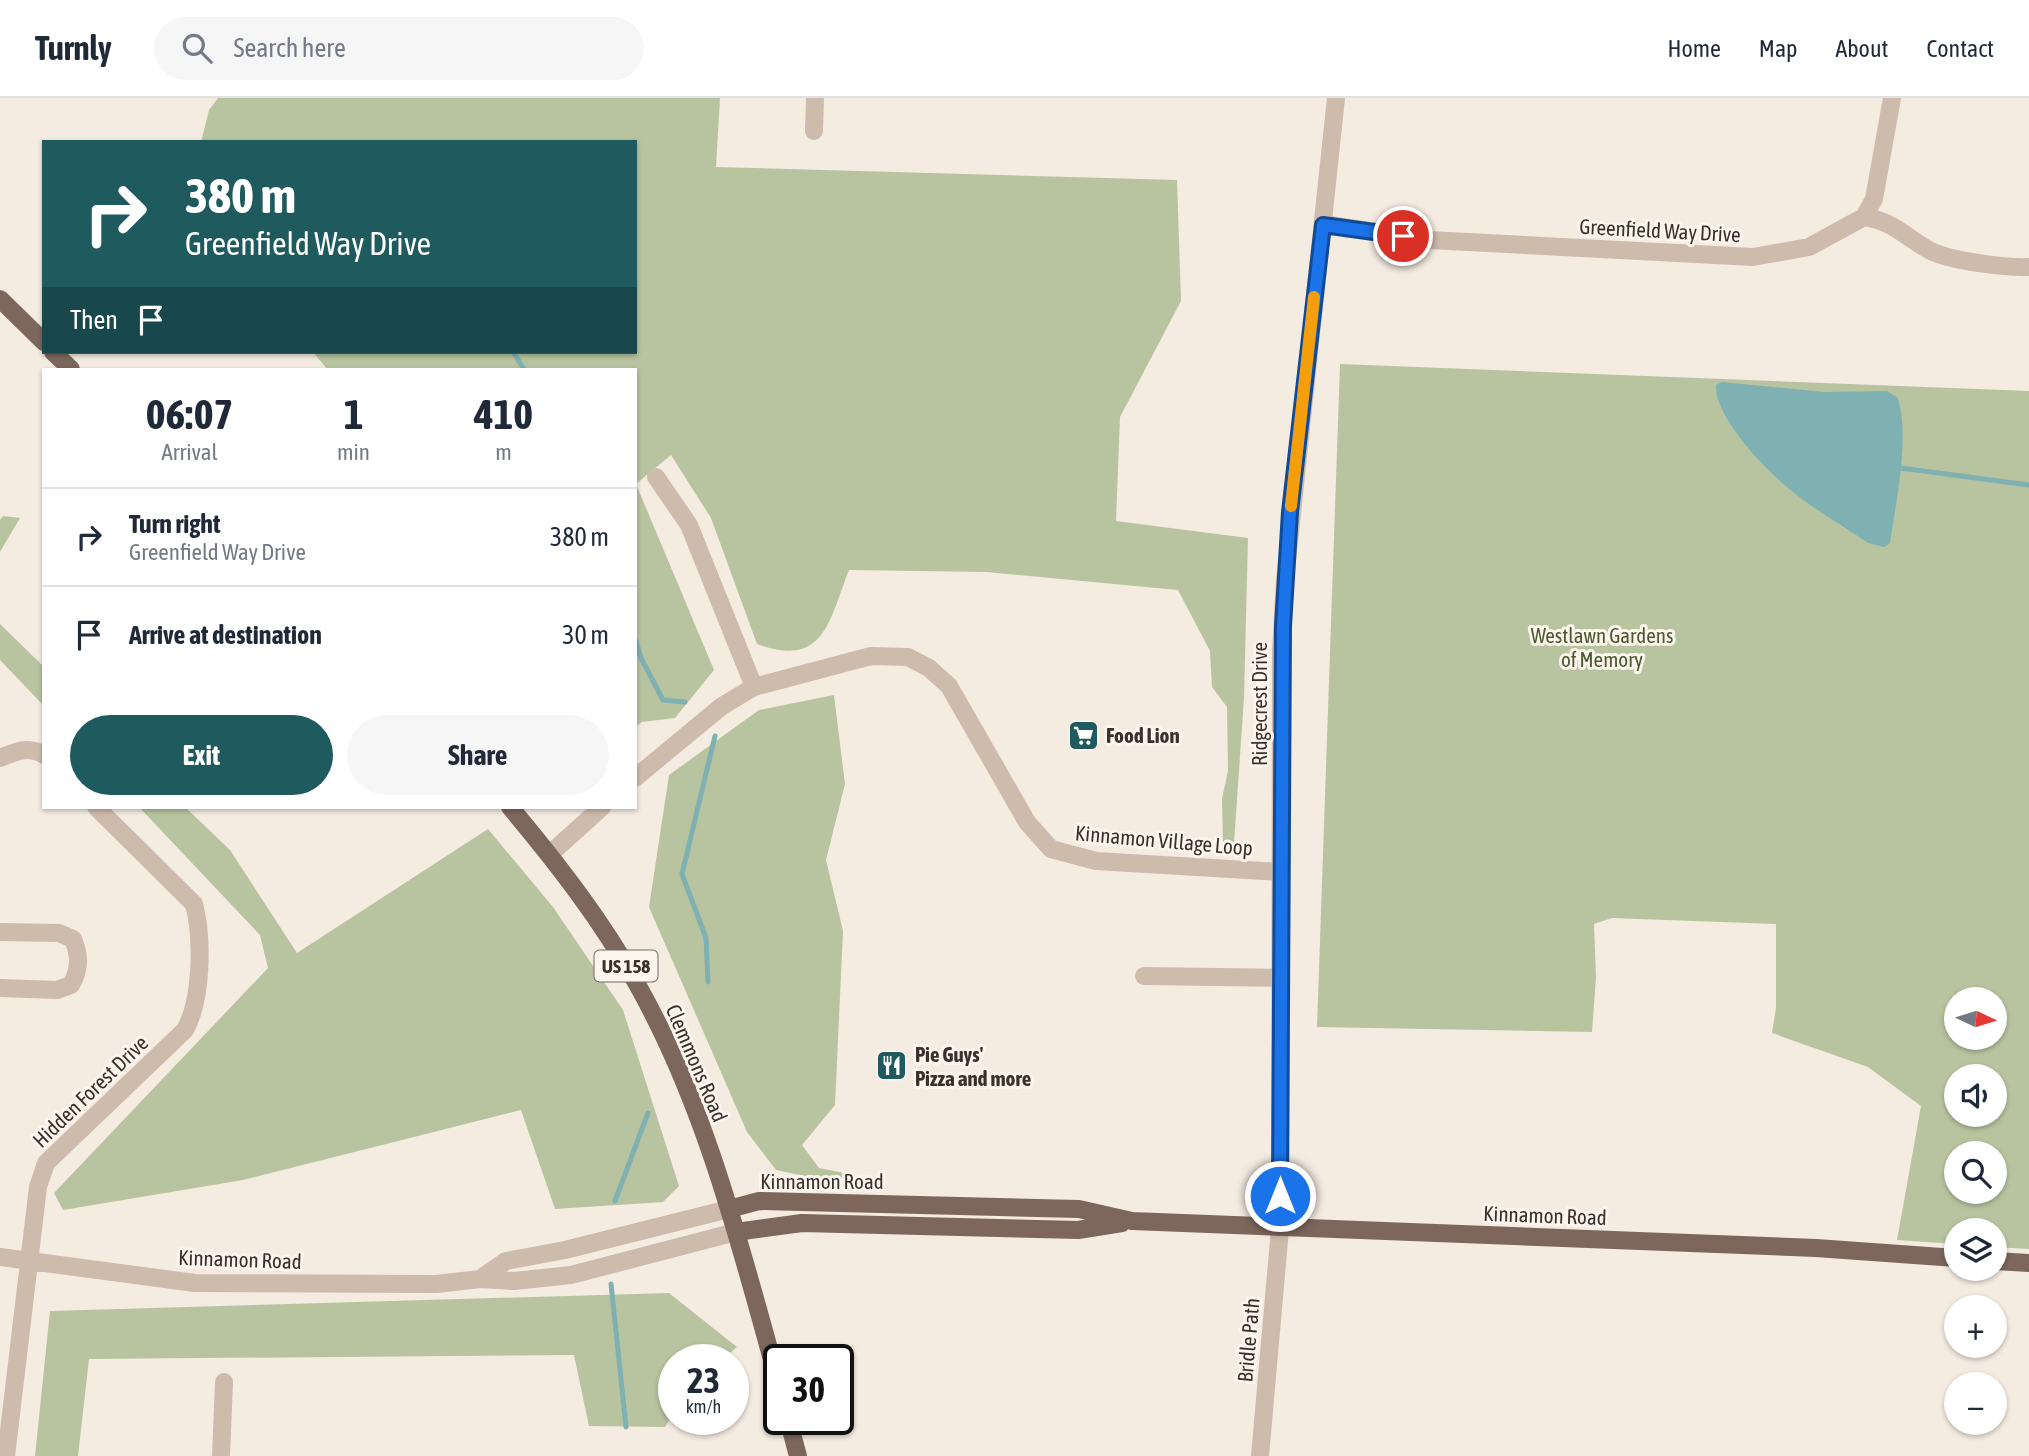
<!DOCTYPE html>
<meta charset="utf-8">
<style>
:root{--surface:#fff;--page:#f6f6f7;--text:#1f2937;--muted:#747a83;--line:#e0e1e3;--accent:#1f5a5e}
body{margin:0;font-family:"Asap Condensed",sans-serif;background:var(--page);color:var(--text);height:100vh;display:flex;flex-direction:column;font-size:26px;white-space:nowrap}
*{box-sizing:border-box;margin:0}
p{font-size:23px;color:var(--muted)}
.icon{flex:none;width:38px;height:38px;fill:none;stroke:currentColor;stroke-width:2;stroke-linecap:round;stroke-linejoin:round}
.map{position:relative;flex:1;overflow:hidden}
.details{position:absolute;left:42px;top:270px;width:595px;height:441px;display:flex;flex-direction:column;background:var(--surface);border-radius:0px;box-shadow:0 2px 5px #0004}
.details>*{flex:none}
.hud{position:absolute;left:42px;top:42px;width:595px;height:214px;border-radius:0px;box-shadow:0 2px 5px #0004;background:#1f5a5e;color:#fff;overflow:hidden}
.needle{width:46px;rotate:94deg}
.fabs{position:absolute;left:1944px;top:889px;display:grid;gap:14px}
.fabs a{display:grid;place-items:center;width:63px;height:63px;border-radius:50%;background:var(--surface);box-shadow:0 2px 5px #0004;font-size:35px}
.speed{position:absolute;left:658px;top:1246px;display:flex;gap:14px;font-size:35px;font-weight:700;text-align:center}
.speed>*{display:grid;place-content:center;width:91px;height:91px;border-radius:50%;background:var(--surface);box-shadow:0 2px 5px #0004;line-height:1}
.speed small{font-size:18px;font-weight:400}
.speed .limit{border:4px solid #111;border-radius:10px;background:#fff;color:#111}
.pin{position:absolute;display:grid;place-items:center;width:60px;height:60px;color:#fff;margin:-30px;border:4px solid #fff;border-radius:50%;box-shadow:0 2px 7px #0007}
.me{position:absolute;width:77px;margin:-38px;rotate:0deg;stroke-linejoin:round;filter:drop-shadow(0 0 5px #0008)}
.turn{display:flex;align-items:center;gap:24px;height:147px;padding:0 28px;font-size:32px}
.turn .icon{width:91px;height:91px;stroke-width:2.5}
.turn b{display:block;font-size:49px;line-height:60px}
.then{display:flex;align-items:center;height:66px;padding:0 28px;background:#0003;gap:14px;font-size:26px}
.eta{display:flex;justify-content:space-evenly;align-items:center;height:119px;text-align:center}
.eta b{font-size:42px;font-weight:700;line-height:49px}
.primary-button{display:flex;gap:14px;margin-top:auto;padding:14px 28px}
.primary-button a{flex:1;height:80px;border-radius:42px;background:var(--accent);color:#fff;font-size:28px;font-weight:700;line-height:80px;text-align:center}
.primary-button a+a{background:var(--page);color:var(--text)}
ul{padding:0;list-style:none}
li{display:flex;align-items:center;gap:21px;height:98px;padding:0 28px;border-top:2px solid var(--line)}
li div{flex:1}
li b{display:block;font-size:26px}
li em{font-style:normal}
header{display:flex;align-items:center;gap:42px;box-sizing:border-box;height:98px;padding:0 35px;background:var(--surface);border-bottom:2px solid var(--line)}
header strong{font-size:33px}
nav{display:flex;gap:38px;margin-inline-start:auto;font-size:24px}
.search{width:490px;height:63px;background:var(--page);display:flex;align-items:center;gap:18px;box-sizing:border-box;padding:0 24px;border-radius:38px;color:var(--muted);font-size:26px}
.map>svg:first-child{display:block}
.green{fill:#b8c4a0;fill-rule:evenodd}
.water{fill:#7fb0b2}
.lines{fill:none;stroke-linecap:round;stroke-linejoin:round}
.stream{stroke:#7fb0b2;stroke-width:5}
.minor{stroke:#cdbbac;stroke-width:18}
.major{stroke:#7d675c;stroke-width:18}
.route-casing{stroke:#114b97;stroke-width:18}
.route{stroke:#1a73e8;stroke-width:12}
.slow{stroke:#f59e0b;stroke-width:12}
.labels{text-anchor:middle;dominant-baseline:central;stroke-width:6;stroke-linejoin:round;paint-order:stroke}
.shield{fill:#fbf5ee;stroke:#756b66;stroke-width:2}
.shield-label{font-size:19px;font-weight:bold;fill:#3b302b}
.street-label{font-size:21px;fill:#3b302b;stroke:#fbf5ee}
.park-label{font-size:21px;fill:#4a5a2e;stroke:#fbf5ee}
.poi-label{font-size:21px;font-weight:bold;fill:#3b302b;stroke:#fbf5ee;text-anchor:start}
</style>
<header>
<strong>Turnly</strong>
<div class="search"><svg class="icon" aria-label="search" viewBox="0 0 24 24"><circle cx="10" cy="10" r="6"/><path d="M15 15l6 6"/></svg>Search here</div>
<nav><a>Home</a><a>Map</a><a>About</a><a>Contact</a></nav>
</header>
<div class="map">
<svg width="2029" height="1358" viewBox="0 0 2029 1358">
<rect width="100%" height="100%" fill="#f4ebe1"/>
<path class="green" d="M 218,0 L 720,0 L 716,69 L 1177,82 L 1181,203 L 1120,319 L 1116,423 L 1248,440 L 1244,600 L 1234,745 L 1223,744 L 1222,701 L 1228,673 L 1227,609 L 1212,589 L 1210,553 L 1178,492 L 987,474 L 849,472 C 829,522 825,571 757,546 L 711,420 L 671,357 L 636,386 L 714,572 L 675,620 L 642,624 L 635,629 L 635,271 L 327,271 L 313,254 L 635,254 L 635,44 L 201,44 L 209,12 Z
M 1340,266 L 2029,293 L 2029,1151 L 1995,1149 L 1995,1132 L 1956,1132 L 1956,1146 L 1897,1142 L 1921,1008 L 1868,969 L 1772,935 L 1776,910 L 1776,826 L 1612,820 L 1594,826 L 1596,880 L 1592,934 L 1317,929 ZM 1956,901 L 1995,901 L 1995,940 L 1956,940 ZM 1956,978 L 1995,978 L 1995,1017 L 1956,1017 ZM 1956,1055 L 1995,1055 L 1995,1094 L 1956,1094 Z
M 3,418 L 20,420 L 0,454 L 0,422 Z
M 0,526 L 44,569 L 44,608 L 0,562 Z
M 834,597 L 845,686 L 826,762 L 843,833 L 835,1007 L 802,1047 L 819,1070 L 844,1075 L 846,1082 L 810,1079 L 776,1072 L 747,1034 L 649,809 L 669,677 L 759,612 Z
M 139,709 L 185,709 L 230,752 L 297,855 L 488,731 L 553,809 L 623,912 L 679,1088 L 663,1104 L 555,1111 L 521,1012 L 243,1082 L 63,1112 L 54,1095 L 268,870 L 260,837 Z
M 669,1195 L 737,1249 L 722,1262 L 674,1262 L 674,1315 L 665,1329 L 589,1328 L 574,1257 L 89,1261 L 78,1358 L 35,1358 L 50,1213 Z"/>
<path class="water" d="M 1722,284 L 1825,294 L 1887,293 L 1898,300 C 1910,341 1896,403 1890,445 L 1884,449 L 1868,445 C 1839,425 1806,407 1780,383 C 1758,363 1714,316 1716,287 Z"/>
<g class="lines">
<path class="stream" d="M 513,254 L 524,271
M 1893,369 L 2029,387
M 635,540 L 641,560 L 663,602 L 685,604
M 708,884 L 706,840 L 682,776 L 715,638
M 615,1103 L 648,1015
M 611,1186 L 626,1329"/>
<path class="minor" d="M 814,33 L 815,0
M 1864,119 C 1894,123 1906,140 1931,153 C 1951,163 2007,170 2029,169
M 1323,126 L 1429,142 L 1753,159 L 1809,149 L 1864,119 L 1874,101 L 1892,0
M 656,379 L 689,427 L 754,589
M 0,660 C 15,654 29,647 44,657
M 635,680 L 722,608 L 754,589 L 871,558 L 908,559 L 929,570 L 949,588 L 1027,724 L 1051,751 L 1096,763 L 1281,774
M 550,756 L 602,709
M 0,834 L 59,835 L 73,841 C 80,858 80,871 71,887 L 57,892 L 0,890
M 1144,878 L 1281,880
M 0,1159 L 195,1185 L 436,1186 L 480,1181 L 514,1183 L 571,1177 L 736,1134
M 480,1181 L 506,1163 L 565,1152 L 729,1111
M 6,1358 L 38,1089 L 46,1065 L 185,932 C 202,902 203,840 194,806 L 96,709
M 221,1358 L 224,1284
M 1260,1358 L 1280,1131 L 1281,552 L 1285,481 L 1336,0"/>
<path class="major" d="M 0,201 L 44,244
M 53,254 L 71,271
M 510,709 C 557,765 602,823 637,886 C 707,1010 741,1151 779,1287
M 729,1111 L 759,1103 L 1079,1111 L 1132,1123 L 1816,1150 L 1956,1160
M 736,1134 L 802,1125 L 1078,1132 L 1122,1125
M 1995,1163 L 2029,1165
M 788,1321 L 798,1358"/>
</g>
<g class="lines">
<defs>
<path id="route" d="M 1280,1098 L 1283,528 L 1290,414 L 1323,127 L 1403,138"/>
</defs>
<use href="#route" class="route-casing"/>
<use href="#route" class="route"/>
<path class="slow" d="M 1291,408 L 1314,199"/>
</g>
<defs>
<symbol id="supermarket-square" viewBox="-11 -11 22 22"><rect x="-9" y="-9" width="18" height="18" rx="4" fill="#1f5a5e" stroke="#fbf5ee"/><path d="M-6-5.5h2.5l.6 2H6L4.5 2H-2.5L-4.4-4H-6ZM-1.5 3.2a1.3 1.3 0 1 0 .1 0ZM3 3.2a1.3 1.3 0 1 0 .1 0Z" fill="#fff"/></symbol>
<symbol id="restaurant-square" viewBox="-11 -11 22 22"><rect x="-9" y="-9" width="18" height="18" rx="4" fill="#1f5a5e" stroke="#fbf5ee"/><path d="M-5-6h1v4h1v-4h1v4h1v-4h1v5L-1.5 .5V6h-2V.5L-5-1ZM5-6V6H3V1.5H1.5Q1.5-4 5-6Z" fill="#fff"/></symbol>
</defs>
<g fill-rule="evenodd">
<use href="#supermarket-square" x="1066" y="620" width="35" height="35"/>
<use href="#restaurant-square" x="874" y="950" width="35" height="35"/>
</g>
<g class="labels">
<rect class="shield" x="594.5" y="852.5" width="63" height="31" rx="5"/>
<g class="shield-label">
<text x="626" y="868">US 158</text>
</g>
<g class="street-label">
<text transform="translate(1660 132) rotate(3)">Greenfield Way Drive</text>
<text transform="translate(1259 606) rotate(-90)">Ridgecrest Drive</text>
<text transform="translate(1164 742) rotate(5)">Kinnamon Village Loop</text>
<text transform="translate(697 965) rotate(67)">Clemmons Road</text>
<text transform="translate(90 993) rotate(-44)">Hidden Forest Drive</text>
<text x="822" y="1083">Kinnamon Road</text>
<text transform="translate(1545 1117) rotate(2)">Kinnamon Road</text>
<text transform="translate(240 1161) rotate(2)">Kinnamon Road</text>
<text transform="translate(1248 1242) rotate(-85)">Bridle Path</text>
</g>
<g class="park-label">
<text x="1602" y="537">Westlawn Gardens<tspan x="1602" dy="24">of Memory</tspan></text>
</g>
<g class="poi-label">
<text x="1106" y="637">Food Lion</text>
<text x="915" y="956">Pie Guys'<tspan x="915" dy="24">Pizza and more</tspan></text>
</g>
</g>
</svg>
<div class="fabs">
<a><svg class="needle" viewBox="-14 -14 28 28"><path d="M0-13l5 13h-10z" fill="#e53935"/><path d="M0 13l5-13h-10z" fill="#747a83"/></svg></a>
<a><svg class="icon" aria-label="sound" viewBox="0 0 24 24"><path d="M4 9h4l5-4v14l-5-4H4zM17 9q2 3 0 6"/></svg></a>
<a><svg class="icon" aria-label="search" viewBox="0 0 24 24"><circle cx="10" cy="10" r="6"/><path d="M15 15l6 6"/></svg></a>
<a><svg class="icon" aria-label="layers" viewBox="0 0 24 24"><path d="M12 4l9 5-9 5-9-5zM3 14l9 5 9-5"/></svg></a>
<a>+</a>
<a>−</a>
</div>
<div class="speed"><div>23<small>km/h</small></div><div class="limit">30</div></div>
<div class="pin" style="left:1403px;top:138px;background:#d93025"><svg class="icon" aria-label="arrive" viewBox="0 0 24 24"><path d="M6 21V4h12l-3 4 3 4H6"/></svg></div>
<svg class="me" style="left:1280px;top:1098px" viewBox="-20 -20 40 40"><circle r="17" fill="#1a73e8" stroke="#fff" stroke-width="3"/><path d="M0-11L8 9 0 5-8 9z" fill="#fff"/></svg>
<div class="hud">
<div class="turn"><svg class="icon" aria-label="right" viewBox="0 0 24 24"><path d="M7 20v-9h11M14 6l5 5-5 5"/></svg><div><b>380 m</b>Greenfield Way Drive</div></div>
<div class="then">Then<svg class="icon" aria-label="arrive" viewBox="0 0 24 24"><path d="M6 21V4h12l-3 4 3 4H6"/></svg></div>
</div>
<section class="details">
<div class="eta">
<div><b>06:07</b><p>Arrival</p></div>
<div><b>1</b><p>min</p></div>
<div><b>410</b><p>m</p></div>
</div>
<ul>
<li><svg class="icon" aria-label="right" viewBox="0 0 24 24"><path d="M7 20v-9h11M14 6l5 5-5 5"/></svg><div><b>Turn right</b><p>Greenfield Way Drive</p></div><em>380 m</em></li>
<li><svg class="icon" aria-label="arrive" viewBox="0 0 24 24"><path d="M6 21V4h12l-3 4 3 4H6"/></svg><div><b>Arrive at destination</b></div><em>30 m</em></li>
</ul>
<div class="primary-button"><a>Exit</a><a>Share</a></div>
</section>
</div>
